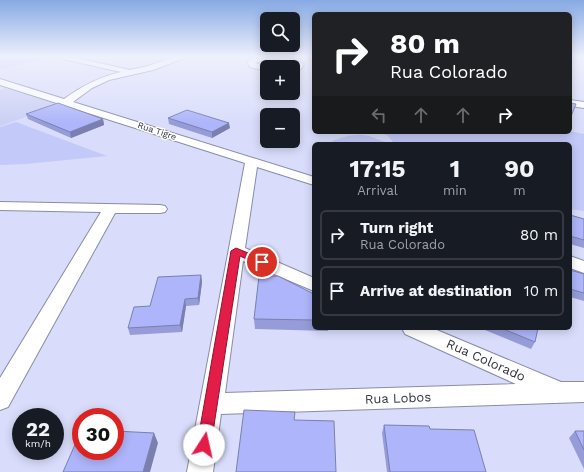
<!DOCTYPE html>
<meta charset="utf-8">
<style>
:root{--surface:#171b24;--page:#20242c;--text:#f1f3f6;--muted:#9ea1a6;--line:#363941}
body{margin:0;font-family:"Work Sans",sans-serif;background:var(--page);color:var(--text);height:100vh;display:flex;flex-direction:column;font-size:15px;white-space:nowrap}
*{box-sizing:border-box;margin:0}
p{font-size:13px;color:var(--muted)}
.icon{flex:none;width:22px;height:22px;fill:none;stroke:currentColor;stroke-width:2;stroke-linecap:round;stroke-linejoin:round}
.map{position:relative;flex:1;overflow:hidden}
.drawer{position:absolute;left:312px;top:142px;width:260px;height:188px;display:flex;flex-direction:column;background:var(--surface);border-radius:6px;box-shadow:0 2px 10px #0003}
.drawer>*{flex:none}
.banner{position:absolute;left:312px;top:12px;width:260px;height:122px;border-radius:6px;box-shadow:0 2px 10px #0003;background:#202124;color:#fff;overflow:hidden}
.buttons{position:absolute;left:260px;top:12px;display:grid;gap:8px}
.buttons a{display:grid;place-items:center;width:40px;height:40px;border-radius:6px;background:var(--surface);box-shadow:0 2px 10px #0003;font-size:20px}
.speed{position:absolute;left:12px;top:408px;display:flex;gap:8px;font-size:20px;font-weight:700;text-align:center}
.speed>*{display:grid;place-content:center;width:52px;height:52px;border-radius:50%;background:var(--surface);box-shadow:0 2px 10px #0003;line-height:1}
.speed small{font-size:10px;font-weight:400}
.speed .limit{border:6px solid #d22;background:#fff;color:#111}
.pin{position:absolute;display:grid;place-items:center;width:34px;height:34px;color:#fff;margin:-17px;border:2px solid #fff;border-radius:50%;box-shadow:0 1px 4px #0007}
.me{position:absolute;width:44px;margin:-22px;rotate:10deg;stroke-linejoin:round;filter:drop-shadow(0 0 3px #0008)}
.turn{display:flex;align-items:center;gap:14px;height:84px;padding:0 12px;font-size:18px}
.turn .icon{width:52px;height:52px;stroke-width:2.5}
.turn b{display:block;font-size:28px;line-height:34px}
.lanes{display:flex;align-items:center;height:38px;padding:0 12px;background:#0003;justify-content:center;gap:20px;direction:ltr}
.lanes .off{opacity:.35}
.eta{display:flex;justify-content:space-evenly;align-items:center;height:68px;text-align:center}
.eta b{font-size:24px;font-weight:700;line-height:28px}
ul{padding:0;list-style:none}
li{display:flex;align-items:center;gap:12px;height:50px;margin:0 8px 6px;padding:0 4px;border:2px solid var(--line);border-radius:6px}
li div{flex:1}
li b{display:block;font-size:15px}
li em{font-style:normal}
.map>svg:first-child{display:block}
.built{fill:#cbd0f4}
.green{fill:#c3c9f9}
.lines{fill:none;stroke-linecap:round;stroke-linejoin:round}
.minor-casing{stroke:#898ca7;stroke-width:2}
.minor{fill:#fff;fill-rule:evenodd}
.wall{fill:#969cd7}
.shaded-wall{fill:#7a7faf}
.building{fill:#aeb5fa;stroke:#7a7faf}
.route{fill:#e11d48;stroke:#92132f}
.labels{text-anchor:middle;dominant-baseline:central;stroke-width:3;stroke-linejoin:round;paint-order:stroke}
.far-street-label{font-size:9px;fill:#30323d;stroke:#fff}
.near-street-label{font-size:13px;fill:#30323d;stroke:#fff}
</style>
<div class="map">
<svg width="584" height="472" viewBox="0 0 584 472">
<rect width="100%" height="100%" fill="#d9ddfb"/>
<path class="built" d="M 6,88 L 62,104 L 0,126 L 0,90 Z"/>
<path class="green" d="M 0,57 L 55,57 L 0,69 Z
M 16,122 L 107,156 L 26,164 L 0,165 L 0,127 Z
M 570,131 L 584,134 L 584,211 L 570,209 L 570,144 L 334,144 L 332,141 C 346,136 357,132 372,137 C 380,140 384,143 393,142 L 387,135 L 372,132 L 570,132 Z"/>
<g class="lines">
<defs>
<path id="minor" d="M 59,57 L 72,57 L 130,70 L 148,66 L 173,57 L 183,57 L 182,59 L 153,70 L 109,80 L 92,88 L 73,102 L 314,177 L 314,185 L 257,167 L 245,248 L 314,278 L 314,291 L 243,261 L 225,393 L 516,384 L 405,334 L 402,328 L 432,328 L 561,382 L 584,382 L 584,402 L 221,414 L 213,472 L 187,472 L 245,163 L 0,85 L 0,79 L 64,99 C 82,86 99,77 121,72 L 63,59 Z
M 254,57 L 267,57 L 266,59 L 255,63 L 269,67 L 267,67 L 267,71 L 250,67 L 247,62 Z
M 275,57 L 286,57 L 304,64 L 301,69 L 293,70 L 293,67 L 290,67 L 295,65 Z
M 570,100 L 584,102 L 584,108 L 570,106 Z
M 0,202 L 160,205 L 165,206 L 167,209 L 165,212 L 160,213 L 115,213 L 8,407 L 0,410 L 0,378 L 101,212 L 0,210 Z
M 570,256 L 584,261 L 584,273 L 570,268 Z"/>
</defs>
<use href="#minor" class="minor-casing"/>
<use href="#minor" class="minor"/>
</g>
<path class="wall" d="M 26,114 L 103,119 L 104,125 L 71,138 L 28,119 Z
M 168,118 L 230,128 L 212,138 L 169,124 Z
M 570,215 L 584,219 L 584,248 L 570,244 Z
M 570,270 L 584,274 L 584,301 L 570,297 Z
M 201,275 L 202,282 L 199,305 L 186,306 L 182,332 L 130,335 L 128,328 L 150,306 Z
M 314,294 L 314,328 L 328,328 L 328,331 L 255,329 L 254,319 Z
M 480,328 L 538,328 L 535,342 L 531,349 Z
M 384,425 L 430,429 L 486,472 L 387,472 L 382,433 Z
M 575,431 L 584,431 L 584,469 L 569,438 Z"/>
<path class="shaded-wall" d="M 103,119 L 104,125 L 71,138 L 70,132 Z
M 229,123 L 230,128 L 212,138 L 212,132 Z
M 201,275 L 202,282 L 199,305 L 198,298 Z
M 185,299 L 186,306 L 182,332 L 180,325 Z
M 154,433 L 158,443 L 150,472 L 143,472 Z"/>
<path class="building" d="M 58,103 L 103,119 L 70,132 L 26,114 Z
M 570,103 L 576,104 L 570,119 Z
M 187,110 L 229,123 L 212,132 L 168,118 Z
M 570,215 L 584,219 L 584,240 L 570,236 Z
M 570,270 L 584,274 L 584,293 L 570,289 Z
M 201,275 L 198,298 L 185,299 L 180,325 L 128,328 L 134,307 L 150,306 L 158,277 Z
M 259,276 L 278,276 L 314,294 L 314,320 L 254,319 Z
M 501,328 L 538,328 L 535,342 Z
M 244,410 L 295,412 L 294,420 L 334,421 L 336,472 L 236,472 Z
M 384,425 L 429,426 L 430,429 L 474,430 L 486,472 L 390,472 Z
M 81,431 L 81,451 L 115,451 L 115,431 L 154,433 L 143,472 L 63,472 Z
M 575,431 L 584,431 L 584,450 Z"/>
<linearGradient id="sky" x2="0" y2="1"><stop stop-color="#87aae4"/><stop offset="0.46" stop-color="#eef0fd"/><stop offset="1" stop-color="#eef0fd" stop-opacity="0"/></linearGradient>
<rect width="584" height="123" fill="url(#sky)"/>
<path class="route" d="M 236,248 L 265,260 L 267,262 L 262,266 L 240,256 L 211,445 L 209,450 L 204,452 L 199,450 L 197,445 L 231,251 Z"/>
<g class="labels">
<g class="far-street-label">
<text transform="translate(157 131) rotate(18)">Rua Tigre</text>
</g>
<g class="near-street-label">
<text transform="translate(486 360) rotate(24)">Rua Colorado</text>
<text transform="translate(398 398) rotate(-2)">Rua Lobos</text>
</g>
</g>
</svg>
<div class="buttons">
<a><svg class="icon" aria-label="search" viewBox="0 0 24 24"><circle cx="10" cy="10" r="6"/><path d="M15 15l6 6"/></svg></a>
<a>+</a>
<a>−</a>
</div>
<div class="speed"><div>22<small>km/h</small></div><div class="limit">30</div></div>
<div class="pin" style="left:262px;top:262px;background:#d93025"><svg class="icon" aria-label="arrive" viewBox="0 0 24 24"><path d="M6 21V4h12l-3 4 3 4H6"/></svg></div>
<svg class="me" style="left:204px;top:445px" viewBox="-20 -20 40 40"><circle r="19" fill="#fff"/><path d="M0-13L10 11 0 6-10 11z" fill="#e11d48"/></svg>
<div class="banner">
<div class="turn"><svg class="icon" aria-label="right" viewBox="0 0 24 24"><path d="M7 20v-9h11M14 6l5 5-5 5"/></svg><div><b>80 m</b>Rua Colorado</div></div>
<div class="lanes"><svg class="icon off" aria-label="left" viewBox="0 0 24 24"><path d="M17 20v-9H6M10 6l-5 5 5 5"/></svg><svg class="icon off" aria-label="ahead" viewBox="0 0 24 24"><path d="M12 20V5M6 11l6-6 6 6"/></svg><svg class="icon off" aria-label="ahead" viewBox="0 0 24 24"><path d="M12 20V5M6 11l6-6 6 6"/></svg><svg class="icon" aria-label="right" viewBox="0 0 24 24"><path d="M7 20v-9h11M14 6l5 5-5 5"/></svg></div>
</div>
<section class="drawer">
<div class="eta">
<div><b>17:15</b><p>Arrival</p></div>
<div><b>1</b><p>min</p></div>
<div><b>90</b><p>m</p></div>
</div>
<ul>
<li><svg class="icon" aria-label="right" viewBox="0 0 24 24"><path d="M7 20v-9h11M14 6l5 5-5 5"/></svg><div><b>Turn right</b><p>Rua Colorado</p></div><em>80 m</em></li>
<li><svg class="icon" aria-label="arrive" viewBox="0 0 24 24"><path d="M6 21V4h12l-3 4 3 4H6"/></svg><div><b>Arrive at destination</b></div><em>10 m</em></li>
</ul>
</section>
</div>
